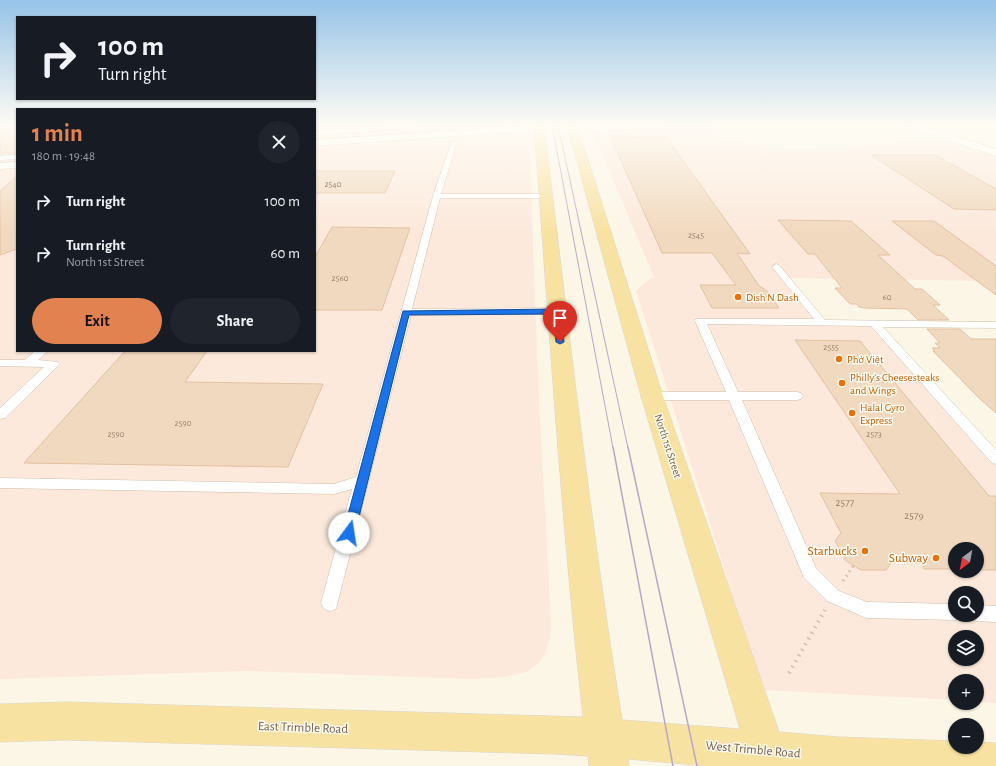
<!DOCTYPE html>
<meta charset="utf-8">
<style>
:root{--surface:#171b24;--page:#20242c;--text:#f1f3f6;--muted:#9ea1a6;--accent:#e28250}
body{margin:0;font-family:"Alegreya Sans",sans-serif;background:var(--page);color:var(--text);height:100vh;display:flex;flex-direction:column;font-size:15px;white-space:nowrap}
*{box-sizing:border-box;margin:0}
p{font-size:13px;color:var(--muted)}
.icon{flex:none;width:22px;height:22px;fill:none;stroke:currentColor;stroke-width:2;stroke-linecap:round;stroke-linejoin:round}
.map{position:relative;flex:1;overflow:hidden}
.side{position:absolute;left:16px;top:108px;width:300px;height:244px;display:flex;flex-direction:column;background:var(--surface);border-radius:0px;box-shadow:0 1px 3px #0004}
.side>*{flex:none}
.banner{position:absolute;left:16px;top:16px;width:300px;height:84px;border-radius:0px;box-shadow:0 1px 3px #0004;background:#171b24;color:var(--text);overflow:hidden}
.needle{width:26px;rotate:212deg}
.tools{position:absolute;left:948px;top:542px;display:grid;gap:8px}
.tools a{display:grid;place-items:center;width:36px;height:36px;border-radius:50%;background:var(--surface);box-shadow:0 1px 3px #0004;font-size:20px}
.pin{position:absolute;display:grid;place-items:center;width:34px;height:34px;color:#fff;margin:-41px -17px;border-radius:50% 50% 50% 0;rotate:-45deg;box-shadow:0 0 4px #0007}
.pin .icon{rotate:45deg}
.me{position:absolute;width:44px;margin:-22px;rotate:14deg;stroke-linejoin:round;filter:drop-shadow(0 0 3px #0008)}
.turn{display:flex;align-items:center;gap:14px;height:84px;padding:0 16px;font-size:18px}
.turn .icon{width:52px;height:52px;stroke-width:2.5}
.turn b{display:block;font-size:28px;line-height:34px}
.round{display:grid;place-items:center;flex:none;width:42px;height:42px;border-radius:21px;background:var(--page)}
.overview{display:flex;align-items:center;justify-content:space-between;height:68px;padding:0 16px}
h1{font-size:24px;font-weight:700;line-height:30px;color:var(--accent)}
.action{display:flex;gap:8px;margin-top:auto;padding:8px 16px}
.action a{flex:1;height:46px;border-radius:24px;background:var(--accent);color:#111;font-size:16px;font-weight:700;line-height:46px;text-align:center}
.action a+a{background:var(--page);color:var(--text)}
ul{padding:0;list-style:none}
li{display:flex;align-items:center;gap:12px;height:52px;padding:0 16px}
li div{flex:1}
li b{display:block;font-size:15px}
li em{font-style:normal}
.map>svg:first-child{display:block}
.commercial{fill:#fce9db;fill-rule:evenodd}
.building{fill:#f1d9bf;stroke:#e3c1a0}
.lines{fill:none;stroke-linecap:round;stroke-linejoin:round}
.service-casing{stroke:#cebfad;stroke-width:1}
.minor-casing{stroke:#cebfad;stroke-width:1}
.tertiary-casing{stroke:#cebfad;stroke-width:1}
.secondary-casing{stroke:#d0c0aa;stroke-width:1}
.primary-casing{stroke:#dbd5d0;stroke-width:1}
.path-far1{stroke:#d6bca2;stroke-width:3;stroke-dasharray:1.5 4;stroke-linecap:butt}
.path{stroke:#d6bca2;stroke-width:4;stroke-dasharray:1.5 5;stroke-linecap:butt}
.service{fill:#fff;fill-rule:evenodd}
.minor{fill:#fff;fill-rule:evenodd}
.tertiary{fill:#fff;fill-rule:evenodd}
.secondary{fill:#fff;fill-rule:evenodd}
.primary{fill:#f8e2a1;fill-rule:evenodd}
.tram-far1{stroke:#bba5c6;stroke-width:1}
.tram{stroke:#bba5c6;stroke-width:1.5}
.route{fill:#1a73e8;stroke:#114b97}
.food-dot{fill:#e8710a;stroke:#fffaed;stroke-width:1.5}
.labels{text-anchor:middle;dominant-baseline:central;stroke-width:3;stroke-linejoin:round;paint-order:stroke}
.number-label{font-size:9px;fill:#947e69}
.food-label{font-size:11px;fill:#c56008;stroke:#fffaed;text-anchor:start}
.street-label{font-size:11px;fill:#755f4c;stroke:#fffaed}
.near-number-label{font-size:11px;fill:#947e69}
.near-food-label{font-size:13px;fill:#c56008;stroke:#fffaed;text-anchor:end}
.near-street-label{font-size:13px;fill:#755f4c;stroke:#fffaed}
</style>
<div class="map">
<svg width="996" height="766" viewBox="0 0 996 766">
<rect width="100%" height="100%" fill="#fcf6e7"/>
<path class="commercial" d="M 0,125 L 17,125 L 17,351 L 315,351 L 315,147 L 516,132 L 529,133 L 538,384 L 551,623 L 550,638 L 545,654 L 538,664 L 526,672 L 505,677 L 472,679 L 250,671 L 0,679 Z
M 315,125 L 518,125 L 315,140 Z
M 710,125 L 731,141 L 793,151 L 939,139 L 996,157 L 996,281 L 786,278 L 822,322 L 874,323 L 996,459 L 996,703 L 977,702 L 977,681 L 955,681 L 955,700 L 763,690 L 636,291 L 649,279 L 654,277 L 592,130 ZM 955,549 L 977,549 L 977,571 L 955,571 ZM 955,593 L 977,593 L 977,615 L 955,615 ZM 955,637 L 977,637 L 977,659 L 955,659 Z"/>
<path class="building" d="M 17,126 L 17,153 L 0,153 L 0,127 Z
M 610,136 L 666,137 L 750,254 L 737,253 L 759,286 L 766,290 L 779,308 L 712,308 L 700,285 L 736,285 L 712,253 L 662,253 Z
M 871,155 L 935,155 L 996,189 L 996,210 L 954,209 Z
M 315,171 L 395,171 L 385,193 L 315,193 Z
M 17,176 L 17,249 L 0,255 L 0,191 Z
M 778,220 L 851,221 L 890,255 L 878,255 L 915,289 L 922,289 L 940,305 L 933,305 L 949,320 L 918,320 L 907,309 L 865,308 L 859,307 L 857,304 L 850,304 L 835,288 L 842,288 L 815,254 L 808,254 Z
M 892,221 L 934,221 L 996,266 L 996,295 L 943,256 L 936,255 Z
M 332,227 L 410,228 L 382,310 L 315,310 L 315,257 Z
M 927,329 L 960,329 L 971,339 L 996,339 L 996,413 L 980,399 L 933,351 L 935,351 L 932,348 L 940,348 L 935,343 L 940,343 Z
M 795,340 L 860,341 L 989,496 L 996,496 L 996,570 L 977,570 L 977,549 L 955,549 L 955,569 L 924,569 L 921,563 L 892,562 L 886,570 L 861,570 L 846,561 L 835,541 L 841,533 L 820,493 L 900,494 Z
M 125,351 L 207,351 L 185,382 L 323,384 L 288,467 L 24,463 Z"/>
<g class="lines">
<defs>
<path id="service" d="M 407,125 L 431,125 L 428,127 L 315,135 L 315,131 Z
M 452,141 L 457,142 L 441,194 L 547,194 L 551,196 L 547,198 L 440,198 L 412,309 L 557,308 L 562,311 L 557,314 L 411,315 L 336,609 L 330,611 L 324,609 L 321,603 L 352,489 L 334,494 L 0,488 L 0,478 L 334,484 L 356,477 L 433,196 Z
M 17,155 L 17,159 L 0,160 L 0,156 Z
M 776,264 L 779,265 L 825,320 L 996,322 L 996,328 L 883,327 L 996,450 L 996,464 L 991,462 L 871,326 L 707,324 L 738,392 L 797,392 L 801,393 L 803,396 L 801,399 L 797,400 L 742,400 L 816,568 L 839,591 L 867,602 L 955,604 L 955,615 L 963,615 L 961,618 L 955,620 L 866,618 L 827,601 L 804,578 L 802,573 L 729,400 L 652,400 L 648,399 L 646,396 L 648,393 L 652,392 L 726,392 L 695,321 L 696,319 L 814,319 L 772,267 Z
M 35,351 L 48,351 L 38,360 L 58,362 L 60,364 L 5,418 L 0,419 L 0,408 L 44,367 L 0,366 L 0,360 L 25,360 Z
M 977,605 L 996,606 L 996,622 L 977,621 L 971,619 L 969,615 L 977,615 Z"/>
<path id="minor" d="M 906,125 L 920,125 L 996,149 L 996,156 L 908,127 Z"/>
<path id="tertiary" d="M 540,125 L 543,126 L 545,128 L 543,130 L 315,146 L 315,140 Z
M 17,162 L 17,168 L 0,169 L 0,163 Z"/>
<path id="secondary" d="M 540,125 L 668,125 L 663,128 L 573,132 L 537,130 L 535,128 L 537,126 Z"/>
<path id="primary" d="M 534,125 L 544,125 C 568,323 590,522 622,720 L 740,729 L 641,396 L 567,125 L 577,125 L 663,396 L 779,732 L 838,737 L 955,741 L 955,747 L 977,747 L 977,742 L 996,743 L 996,766 L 707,766 L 628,759 L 629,766 L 589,766 L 588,756 L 555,754 L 67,740 L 0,742 L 0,704 L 67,702 L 583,717 C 561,520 549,322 534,125 Z"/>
</defs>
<use href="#service" class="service-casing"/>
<use href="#minor" class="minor-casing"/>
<use href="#tertiary" class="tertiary-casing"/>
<use href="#secondary" class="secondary-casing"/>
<use href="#primary" class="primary-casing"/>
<path class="path-far1" d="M 843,581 L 854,565"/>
<path class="path" d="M 789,673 L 825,610"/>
<use href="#service" class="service"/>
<use href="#minor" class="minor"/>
<use href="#tertiary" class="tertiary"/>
<use href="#secondary" class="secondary"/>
<use href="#primary" class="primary"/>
<path class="tram-far1" d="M 552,125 L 613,448
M 558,125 L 628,448"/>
<path class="tram" d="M 613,447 L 673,766
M 628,447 L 697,766"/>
</g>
<linearGradient id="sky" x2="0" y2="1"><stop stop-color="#96c3e7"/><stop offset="0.54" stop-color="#fefbf4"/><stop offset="1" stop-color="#fefbf4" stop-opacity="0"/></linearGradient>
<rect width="996" height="232" fill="url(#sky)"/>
<path class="route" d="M 557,309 L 561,312 L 564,342 L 560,344 L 556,342 L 554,314 L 409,315 L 355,533 L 353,536 L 349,538 L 345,536 L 343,533 L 403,311 Z"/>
<g class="food-dot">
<circle cx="738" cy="297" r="4"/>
<circle cx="839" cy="359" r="4"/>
<circle cx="842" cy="383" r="4"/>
<circle cx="852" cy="413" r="4"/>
<circle cx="865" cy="551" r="4"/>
<circle cx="936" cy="558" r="4"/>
</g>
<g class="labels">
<g class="number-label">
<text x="333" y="184">2540</text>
<text x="696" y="235">2545</text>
<text x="340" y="278">2560</text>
<text x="887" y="297">60</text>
<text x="831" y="347">2555</text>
<text x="183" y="423">2590</text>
<text x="116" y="434">2590</text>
<text x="874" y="434">2573</text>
</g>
<g class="food-label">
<text x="746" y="297">Dish N Dash</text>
<text x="847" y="359">Phở Việt</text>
<text x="850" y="377">Philly’s Cheesesteaks<tspan x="850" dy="13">and Wings</tspan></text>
<text x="860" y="407">Halal Gyro<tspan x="860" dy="13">Express</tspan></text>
</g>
<g class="street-label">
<text transform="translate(668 446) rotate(72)">North 1st Street</text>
</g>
<g class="near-number-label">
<text x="845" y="502">2577</text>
<text x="914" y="515">2579</text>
</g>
<g class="near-food-label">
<text x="857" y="551">Starbucks</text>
<text x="928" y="558">Subway</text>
</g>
<g class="near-street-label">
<text transform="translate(303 728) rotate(2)">East Trimble Road</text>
<text transform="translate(753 750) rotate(5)">West Trimble Road</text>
</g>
</g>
</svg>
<div class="tools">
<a><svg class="needle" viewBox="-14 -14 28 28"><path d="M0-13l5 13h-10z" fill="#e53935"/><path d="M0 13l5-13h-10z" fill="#9ea1a6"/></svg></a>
<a><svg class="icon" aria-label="search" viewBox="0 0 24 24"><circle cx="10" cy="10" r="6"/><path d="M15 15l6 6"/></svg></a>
<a><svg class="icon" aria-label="layers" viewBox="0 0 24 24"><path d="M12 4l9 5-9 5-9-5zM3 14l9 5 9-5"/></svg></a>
<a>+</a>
<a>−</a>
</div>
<div class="pin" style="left:560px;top:342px;background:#d93025"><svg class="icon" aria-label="arrive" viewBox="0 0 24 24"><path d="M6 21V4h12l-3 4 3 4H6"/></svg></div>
<svg class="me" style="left:349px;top:533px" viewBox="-20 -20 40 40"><circle r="19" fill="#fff"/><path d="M0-13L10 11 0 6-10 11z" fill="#1a73e8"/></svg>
<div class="banner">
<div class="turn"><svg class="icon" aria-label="right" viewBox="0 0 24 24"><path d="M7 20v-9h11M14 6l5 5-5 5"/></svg><div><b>100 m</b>Turn right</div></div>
</div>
<section class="side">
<div class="overview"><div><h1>1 min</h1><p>180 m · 19:48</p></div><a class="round"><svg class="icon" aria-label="close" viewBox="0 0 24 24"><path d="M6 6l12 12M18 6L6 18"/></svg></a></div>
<ul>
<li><svg class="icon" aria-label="right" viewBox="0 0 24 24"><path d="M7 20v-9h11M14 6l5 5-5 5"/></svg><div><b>Turn right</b></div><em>100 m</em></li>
<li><svg class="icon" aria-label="right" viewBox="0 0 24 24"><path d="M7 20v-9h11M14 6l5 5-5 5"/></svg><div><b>Turn right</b><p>North 1st Street</p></div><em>60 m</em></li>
</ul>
<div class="action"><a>Exit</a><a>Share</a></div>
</section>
</div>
